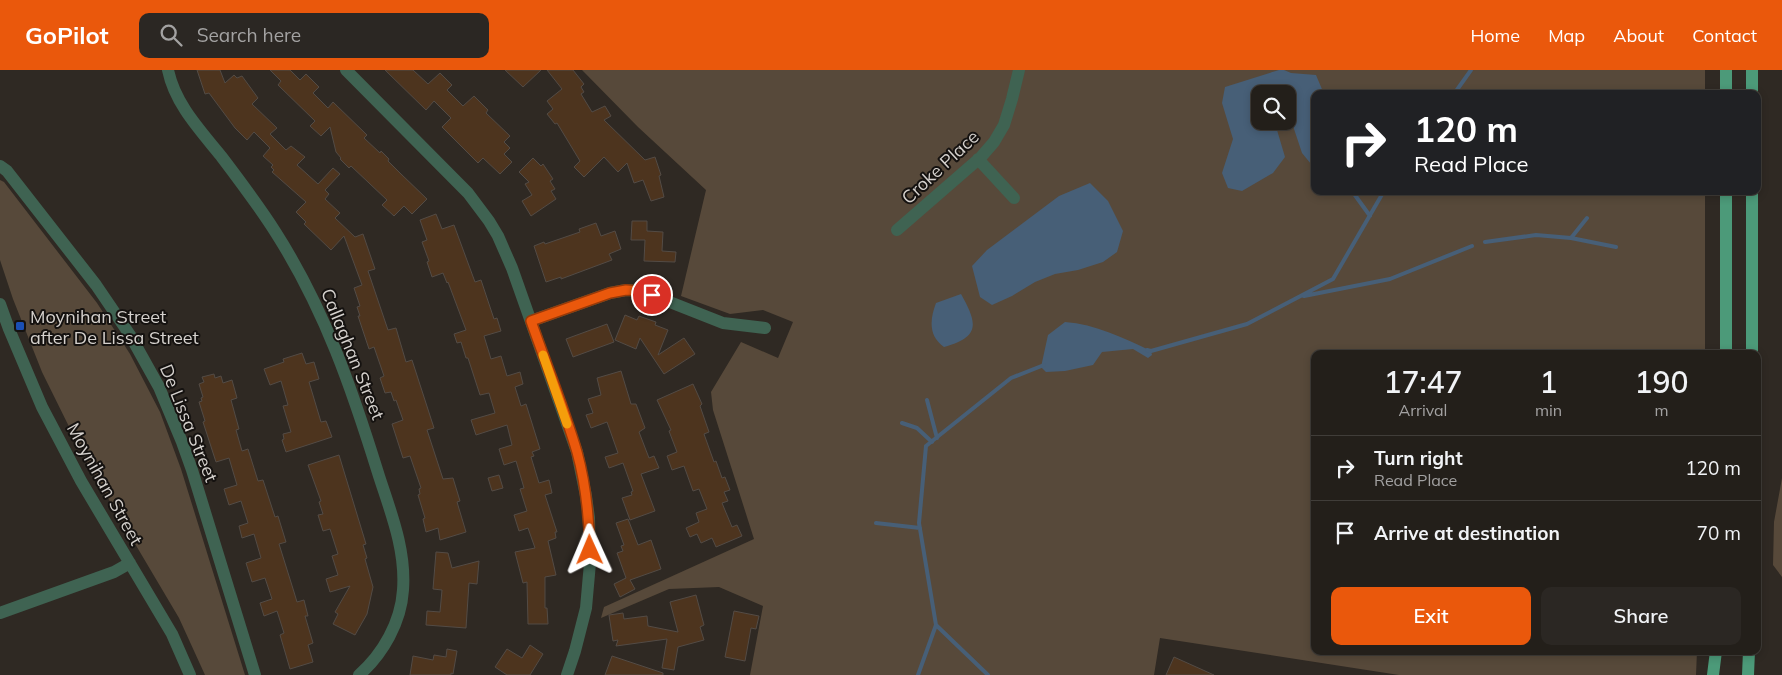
<!DOCTYPE html>
<style>
:root{--surface:#231f1a;--page:#2b2723;--text:#f1f3f6;--muted:#a3a2a2;--line:#403d39;--accent:#ea580c}
body{margin:0;font-family:Mulish,sans-serif;background:var(--page);color:var(--text);height:100vh;display:flex;flex-direction:column;font-size:19px;white-space:nowrap}
*{box-sizing:border-box;margin:0}
p{font-size:16px;color:var(--muted)}
.icon{flex:none;width:28px;height:28px;fill:none;stroke:currentColor;stroke-width:2;stroke-linecap:round;stroke-linejoin:round}
.map{position:relative;flex:1;overflow:hidden}
.panel{position:absolute;left:1311px;top:280px;width:450px;height:305px;display:flex;flex-direction:column;background:var(--surface);border-radius:10px;box-shadow:0 2px 8px #0003,0 0 0 1px var(--line)}
.panel>*{flex:none}
.banner{position:absolute;left:1311px;top:20px;width:450px;height:105px;border-radius:10px;box-shadow:0 2px 8px #0003,0 0 0 1px var(--line);background:#202124;color:#fff;overflow:hidden}
.tools{position:absolute;left:1251px;top:15px;display:grid;gap:10px}
.tools a{display:grid;place-items:center;width:45px;height:45px;border-radius:10px;background:var(--surface);box-shadow:0 2px 8px #0003,0 0 0 1px var(--line);font-size:25px}
.pin{position:absolute;display:grid;place-items:center;width:42px;height:42px;color:#fff;margin:-21px;border:2px solid #fff;border-radius:50%;box-shadow:0 1px 5px #0007}
.me{position:absolute;width:55px;margin:-28px;rotate:359deg;stroke-linejoin:round;filter:drop-shadow(0 0 4px #0008)}
.turn{display:flex;align-items:center;gap:18px;height:105px;padding:0 20px;font-size:22px}
.turn .icon{width:65px;height:65px;stroke-width:2.5}
.turn b{display:block;font-size:35px;line-height:42px}
.eta{display:flex;justify-content:space-evenly;align-items:center;height:85px;text-align:center}
.eta b{font-size:30px;font-weight:600;line-height:35px}
.primary-button{display:flex;gap:10px;margin-top:auto;padding:10px 20px}
.primary-button a{flex:1;height:58px;border-radius:10px;background:var(--accent);color:#fff;font-size:20px;font-weight:600;line-height:58px;text-align:center}
.primary-button a+a{background:var(--page);color:var(--text)}
ul{padding:0;list-style:none}
li{display:flex;align-items:center;gap:15px;height:65px;padding:0 20px;border-top:1px solid var(--line)}
li div{flex:1}
li b{display:block;font-size:19px}
li em{font-style:normal}
header{display:flex;align-items:center;gap:30px;box-sizing:border-box;height:70px;padding:0 25px;background:var(--accent);color:#fff}
header strong{font-size:24px}
nav{display:flex;gap:28px;margin-inline-start:auto;font-size:18px}
.search{width:350px;height:45px;background:var(--page);display:flex;align-items:center;gap:12px;box-sizing:border-box;padding:0 18px;border-radius:10px;color:var(--muted);font-size:19px}
.map>svg:first-child{display:block}
.green{fill:#57493a;fill-rule:evenodd}
.water{fill:#475f77}
.lines{fill:none;stroke-linecap:round;stroke-linejoin:round}
.stream{stroke:#475f77;stroke-width:4}
.building{fill:#4d341e;stroke:#534b45}
.minor{stroke:#3f6352;stroke-width:12}
.major{stroke:#4c9a79;stroke-width:12}
.route-casing{stroke:#983908;stroke-width:12}
.route{stroke:#ea580c;stroke-width:9}
.slow{stroke:#f59e0b;stroke-width:9}
.transit-dot{fill:#1a4fb4;stroke:#151210;stroke-width:2}
.labels{text-anchor:middle;dominant-baseline:central;stroke-width:4;stroke-linejoin:round;paint-order:stroke}
.street-label{font-size:18px;fill:#d5d1cd;stroke:#151210}
.poi-label{font-size:18px;fill:#d5d1cd;stroke:#151210;text-anchor:start}
</style>
<header>
<strong>GoPilot</strong>
<div class="search"><svg class="icon" aria-label="search" viewBox="0 0 24 24"><circle cx="10" cy="10" r="6"/><path d="M15 15l6 6"/></svg>Search here</div>
<nav><a>Home</a><a>Map</a><a>About</a><a>Contact</a></nav>
</header>
<div class="map">
<svg width="1782" height="605" viewBox="0 0 1782 605">
<rect width="100%" height="100%" fill="#2f2923"/>
<path class="green" d="M 582,0 L 1705,0 L 1705,24 L 1315,24 L 1315,121 L 1705,121 L 1705,284 L 1315,284 L 1315,581 L 1697,581 L 1696,605 L 1399,605 L 1160,568 L 1154,605 L 750,605 L 763,536 L 719,517 L 669,519 L 601,548 L 604,537 L 754,469 L 713,340 L 711,322 L 741,272 L 778,288 L 793,252 L 763,240 L 730,244 L 681,226 L 706,120 L 638,57 ZM 1260,24 L 1288,24 L 1288,51 L 1260,51 Z
M 0,110 L 4,112 L 97,233 L 130,284 L 160,342 L 181,399 L 245,605 L 205,605 L 179,548 L 86,391 L 42,302 L 13,229 L 0,190 Z
M 1782,408 L 1782,507 L 1773,495 L 1774,452 Z"/>
<path class="water" d="M 1279,0 L 1284,0 L 1291,3 L 1316,5 L 1324,24 L 1315,24 L 1315,92 L 1311,94 L 1302,83 L 1291,50 L 1288,50 L 1288,24 L 1260,24 L 1260,51 L 1279,51 L 1277,60 L 1285,87 L 1273,103 L 1242,121 L 1228,118 L 1222,103 L 1233,69 L 1222,33 L 1225,17 Z
M 1090,113 L 1108,131 L 1123,161 L 1117,182 L 1103,192 L 1078,200 L 1055,204 L 1035,212 L 1012,226 L 992,235 L 980,227 L 972,196 L 987,180 L 1059,126 Z
M 961,224 C 978,254 980,267 944,277 C 928,266 930,249 936,233 Z
M 1065,252 C 1095,254 1124,268 1151,281 L 1152,285 L 1148,288 L 1133,279 L 1102,282 L 1093,295 L 1065,301 L 1046,302 L 1041,297 L 1048,265 Z"/>
<g class="lines">
<path class="stream" d="M 1454,24 L 1471,0
M 1352,121 L 1370,146
M 1571,168 L 1587,148
M 1485,172 L 1536,165 L 1571,168 L 1616,177
M 1304,226 L 1390,209 L 1472,176
M 1147,280 L 1151,281 L 1247,254 L 1333,209 L 1384,121
M 927,330 L 937,368
M 902,353 L 917,358 L 932,372
M 876,453 L 920,458
M 918,605 L 936,555
M 988,605 L 936,555 L 919,453 L 926,376 L 1011,308 L 1044,295"/>
</g>
<path class="building" d="M 197,0 L 220,0 L 225,13 L 234,5 L 237,8 L 242,6 L 258,28 L 252,34 L 277,58 L 270,64 L 286,80 L 291,76 L 305,87 L 297,95 L 318,114 L 333,98 L 340,104 L 325,120 L 329,124 L 325,129 L 340,143 L 335,148 L 355,167 L 363,164 L 375,199 L 368,201 L 388,260 L 396,258 L 406,292 L 412,290 L 434,358 L 427,360 L 443,409 L 453,408 L 460,431 L 457,432 L 466,462 L 440,470 L 438,458 L 426,462 L 423,449 L 425,448 L 418,425 L 420,424 L 419,419 L 421,418 L 410,386 L 403,388 L 392,354 L 403,350 L 396,330 L 394,331 L 391,322 L 385,323 L 380,308 L 384,306 L 374,277 L 369,279 L 358,246 L 360,246 L 357,237 L 360,236 L 354,218 L 362,215 L 344,166 L 331,180 L 304,154 L 306,152 L 296,142 L 306,132 L 272,102 L 274,100 L 271,97 L 273,95 L 263,86 L 270,78 L 254,62 L 247,70 L 235,58 L 209,23 L 205,24 Z
M 270,0 L 290,0 L 300,10 L 306,4 L 319,17 L 313,23 L 328,38 L 333,32 L 367,65 L 364,68 L 380,83 L 381,81 L 389,89 L 388,91 L 400,103 L 427,129 L 412,144 L 404,136 L 394,146 L 382,135 L 387,130 L 351,96 L 349,98 L 340,89 L 341,88 L 336,82 L 330,57 L 321,66 L 310,56 L 315,51 L 278,15 L 281,11 Z
M 385,0 L 413,0 L 428,14 L 440,3 L 452,15 L 447,20 L 463,36 L 474,26 L 488,40 L 486,43 L 510,66 L 504,72 L 510,78 L 504,84 L 512,92 L 500,104 L 483,88 L 478,93 L 442,57 L 451,48 L 434,31 L 426,40 Z
M 505,0 L 541,0 L 523,17 Z
M 547,0 L 573,0 L 584,14 L 581,17 L 584,22 L 581,24 L 592,42 L 605,36 L 611,46 L 604,50 L 645,90 L 655,87 L 661,105 L 659,106 L 664,127 L 651,131 L 643,110 L 634,113 L 627,93 L 618,102 L 604,87 L 584,107 L 574,97 L 580,91 L 557,53 L 555,54 L 547,44 L 553,39 L 547,31 L 562,19 Z
M 533,88 L 541,96 L 543,94 L 553,109 L 550,111 L 555,119 L 551,121 L 556,129 L 531,146 L 522,131 L 532,125 L 525,114 L 529,112 L 519,102 Z
M 436,144 L 442,159 L 454,155 L 475,212 L 481,210 L 494,249 L 497,248 L 501,261 L 484,266 L 491,289 L 501,286 L 507,306 L 520,302 L 523,314 L 515,317 L 521,336 L 526,334 L 540,379 L 532,382 L 534,386 L 531,387 L 539,413 L 549,410 L 552,423 L 545,425 L 557,462 L 555,462 L 556,468 L 548,471 L 556,505 L 545,507 L 545,538 L 547,538 L 548,554 L 528,554 L 527,512 L 523,513 L 515,482 L 535,478 L 528,458 L 519,461 L 514,445 L 527,441 L 520,419 L 524,418 L 516,391 L 504,395 L 499,379 L 512,375 L 507,355 L 476,365 L 471,350 L 495,343 L 489,323 L 480,325 L 468,288 L 466,288 L 461,272 L 457,273 L 454,264 L 466,260 L 448,212 L 447,213 L 443,203 L 432,207 L 427,192 L 429,191 L 422,172 L 427,170 L 420,150 Z
M 632,151 L 647,151 L 647,161 L 663,162 L 662,181 L 676,182 L 675,192 L 644,191 L 645,170 L 631,170 Z
M 596,153 L 601,166 L 615,161 L 621,179 L 609,184 L 612,190 L 561,209 L 561,207 L 546,212 L 534,176 L 544,172 L 545,174 L 580,162 L 579,159 Z
M 625,245 L 637,250 L 639,246 L 656,252 L 655,255 L 668,260 L 658,285 L 684,268 L 695,284 L 664,304 L 640,268 L 636,279 L 615,270 Z
M 607,254 L 614,272 L 573,287 L 566,269 Z
M 302,283 L 306,294 L 314,292 L 319,309 L 309,312 L 321,352 L 326,351 L 332,367 L 286,382 L 282,370 L 284,369 L 283,364 L 291,362 L 283,336 L 288,335 L 281,311 L 270,315 L 264,299 L 284,292 L 283,289 Z
M 621,301 L 631,334 L 636,334 L 645,358 L 639,362 L 649,388 L 654,386 L 659,398 L 641,404 L 655,441 L 630,450 L 622,428 L 632,425 L 631,422 L 633,421 L 623,393 L 609,398 L 605,387 L 618,383 L 607,352 L 591,358 L 586,345 L 593,343 L 588,329 L 601,325 L 597,308 Z
M 214,304 L 215,308 L 221,306 L 223,313 L 232,310 L 237,328 L 231,330 L 239,359 L 236,360 L 242,381 L 248,379 L 258,411 L 263,410 L 275,447 L 278,446 L 286,472 L 279,474 L 294,522 L 297,532 L 304,530 L 308,546 L 305,546 L 313,573 L 308,575 L 313,592 L 290,599 L 280,565 L 284,563 L 277,541 L 264,546 L 260,533 L 272,529 L 265,508 L 252,512 L 246,493 L 261,488 L 254,464 L 242,468 L 239,456 L 248,453 L 241,431 L 229,435 L 224,419 L 237,415 L 229,388 L 216,392 L 203,352 L 205,351 L 199,332 L 202,331 L 201,328 L 203,327 L 199,314 L 204,312 L 202,307 Z
M 693,314 L 702,334 L 700,336 L 709,362 L 704,364 L 714,392 L 716,391 L 722,408 L 725,407 L 730,420 L 724,422 L 728,431 L 722,433 L 732,457 L 737,455 L 742,466 L 716,477 L 712,468 L 701,473 L 697,464 L 690,467 L 686,458 L 699,452 L 696,443 L 707,439 L 699,419 L 693,421 L 684,396 L 672,400 L 667,386 L 677,382 L 669,361 L 671,360 L 657,330 Z
M 339,385 L 366,474 L 363,475 L 367,488 L 365,489 L 373,517 L 367,544 L 355,565 L 333,554 L 338,544 L 335,542 L 350,516 L 330,522 L 326,509 L 338,505 L 332,486 L 338,484 L 330,459 L 323,461 L 318,445 L 323,444 L 319,432 L 321,431 L 308,395 Z
M 499,405 L 503,418 L 492,421 L 488,408 Z
M 628,449 L 638,475 L 651,470 L 661,499 L 630,510 L 635,519 L 620,527 L 614,514 L 626,508 L 617,483 L 623,481 L 621,476 L 624,475 L 616,453 Z
M 436,482 L 448,483 L 452,498 L 479,491 L 477,514 L 469,513 L 466,558 L 426,555 L 427,541 L 440,542 L 442,520 L 433,519 Z
M 696,525 L 704,555 L 700,557 L 704,570 L 678,577 L 674,600 L 662,598 L 667,569 L 616,576 L 618,570 L 613,571 L 609,545 L 623,543 L 624,549 L 647,546 L 648,556 L 678,562 L 670,532 Z
M 734,541 L 759,546 L 756,559 L 751,558 L 745,591 L 725,587 Z
M 530,575 L 543,584 L 530,605 L 507,605 L 495,597 L 507,579 L 522,588 Z
M 447,579 L 457,581 L 453,604 L 451,603 L 451,605 L 410,605 L 413,586 L 433,590 L 434,585 L 446,587 Z
M 612,586 L 663,603 L 663,605 L 605,605 Z
M 1174,587 L 1214,605 L 1166,605 Z"/>
<g class="lines">
<path class="minor" d="M 168,0 C 175,34 200,60 221,86 C 240,111 259,136 276,163 C 325,240 352,319 379,406 C 391,443 406,480 403,520 C 401,552 383,584 359,605
M 346,0 L 468,123 L 489,151 L 498,166 L 512,198 L 577,382 L 586,426 L 589,448 L 590,493 L 586,538 L 575,581 L 567,605
M 978,89 L 1014,128
M 0,96 L 7,101 L 96,215 L 130,265 L 159,317 L 182,372 L 192,400 L 255,605
M 897,160 L 981,87 L 994,72 L 1004,55 L 1012,29 L 1019,0
M 0,234 L 9,259 L 42,337 L 81,411 L 172,564 L 190,605
M 531,251 L 610,223 L 626,220 L 639,221 L 652,225 L 723,253 L 765,258
M 0,543 L 114,502 L 130,493"/>
<path class="major" d="M 1752,0 L 1752,24
M 1726,24 L 1726,0
M 1752,121 L 1752,284
M 1726,284 L 1726,121
M 1713,605 L 1716,581
M 1748,605 L 1749,581"/>
</g>
<g class="lines">
<defs>
<path id="route" d="M 590,480 C 589,447 586,414 577,382 C 564,338 546,294 531,251 L 610,223 L 626,220 L 640,221 L 652,225"/>
</defs>
<use href="#route" class="route-casing"/>
<use href="#route" class="route"/>
<path class="slow" d="M 543,285 L 567,354"/>
</g>
<rect class="transit-dot" x="15" y="251" width="10" height="10" rx="2.5"/>
<g class="labels">
<g class="street-label">
<text transform="translate(940 97) rotate(-43)">Croke Place</text>
<text transform="translate(353 284) rotate(68)">Callaghan Street</text>
<text transform="translate(189 353) rotate(68)">De Lissa Street</text>
<text transform="translate(105 414) rotate(61)">Moynihan Street</text>
</g>
<g class="poi-label">
<text x="30" y="246">Moynihan Street<tspan x="30" dy="21">after De Lissa Street</tspan></text>
</g>
</g>
</svg>
<div class="tools">
<a><svg class="icon" aria-label="search" viewBox="0 0 24 24"><circle cx="10" cy="10" r="6"/><path d="M15 15l6 6"/></svg></a>
</div>
<div class="pin" style="left:652px;top:225px;background:#d93025"><svg class="icon" aria-label="arrive" viewBox="0 0 24 24"><path d="M6 21V4h12l-3 4 3 4H6"/></svg></div>
<svg class="me" style="left:590px;top:480px" viewBox="-20 -20 40 40"><path d="M0-17L14 15 0 8-14 15z" fill="#ea580c" stroke="#fff" stroke-width="4"/></svg>
<div class="banner">
<div class="turn"><svg class="icon" aria-label="right" viewBox="0 0 24 24"><path d="M7 20v-9h11M14 6l5 5-5 5"/></svg><div><b>120 m</b>Read Place</div></div>
</div>
<section class="panel">
<div class="eta">
<div><b>17:47</b><p>Arrival</p></div>
<div><b>1</b><p>min</p></div>
<div><b>190</b><p>m</p></div>
</div>
<ul>
<li><svg class="icon" aria-label="right" viewBox="0 0 24 24"><path d="M7 20v-9h11M14 6l5 5-5 5"/></svg><div><b>Turn right</b><p>Read Place</p></div><em>120 m</em></li>
<li><svg class="icon" aria-label="arrive" viewBox="0 0 24 24"><path d="M6 21V4h12l-3 4 3 4H6"/></svg><div><b>Arrive at destination</b></div><em>70 m</em></li>
</ul>
<div class="primary-button"><a>Exit</a><a>Share</a></div>
</section>
</div>
